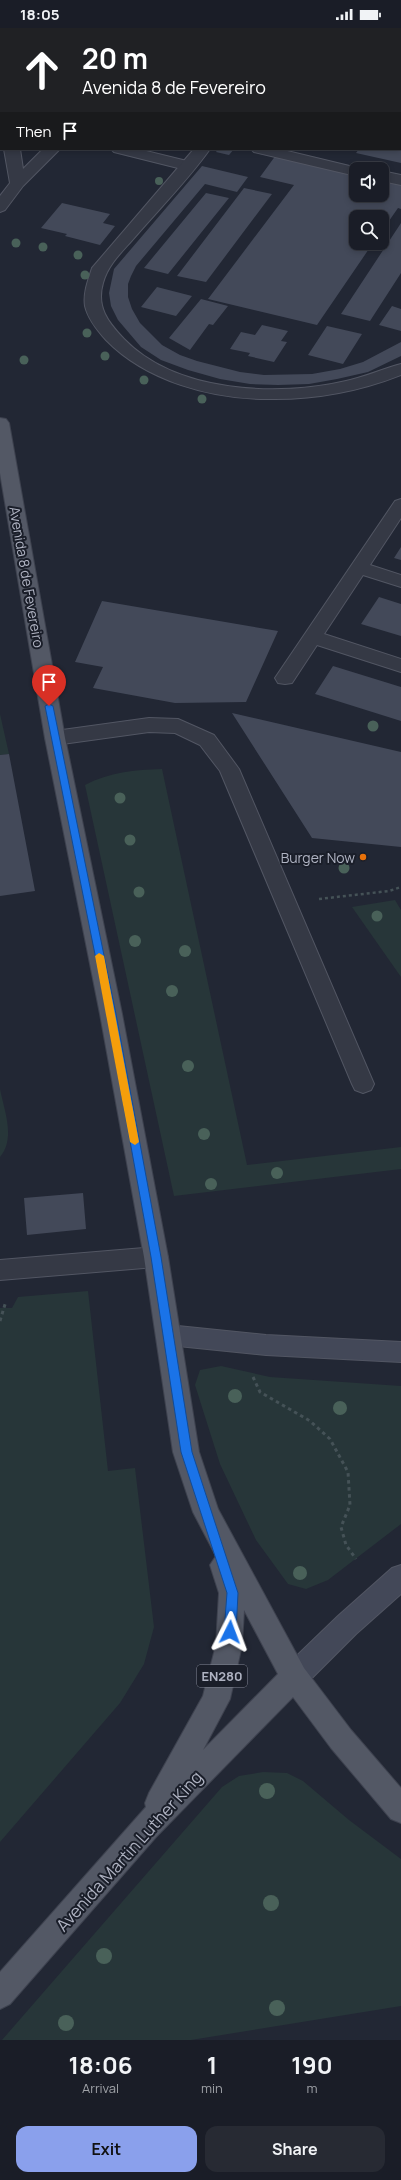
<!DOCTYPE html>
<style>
:root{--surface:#1a1d27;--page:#272a33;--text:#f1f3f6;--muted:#9fa2a7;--line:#383b44;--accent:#8aa0ec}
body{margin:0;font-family:Manrope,sans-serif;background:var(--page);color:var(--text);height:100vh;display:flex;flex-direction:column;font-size:15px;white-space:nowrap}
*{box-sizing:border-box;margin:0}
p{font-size:13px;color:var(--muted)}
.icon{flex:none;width:22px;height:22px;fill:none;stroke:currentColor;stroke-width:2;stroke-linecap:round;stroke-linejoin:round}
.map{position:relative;height:2012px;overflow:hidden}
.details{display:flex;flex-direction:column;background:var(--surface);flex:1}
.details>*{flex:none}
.banner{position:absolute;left:0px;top:0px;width:401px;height:122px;box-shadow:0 2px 6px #0003,0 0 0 1px var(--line);background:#202124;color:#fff;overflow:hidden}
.fabs{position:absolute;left:349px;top:134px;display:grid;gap:8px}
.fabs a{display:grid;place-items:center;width:40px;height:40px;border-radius:8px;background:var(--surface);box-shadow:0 2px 6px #0003,0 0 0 1px var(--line);font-size:20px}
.pin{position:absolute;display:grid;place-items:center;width:34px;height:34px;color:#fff;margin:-41px -17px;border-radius:50% 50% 50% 0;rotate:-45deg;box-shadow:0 0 4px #0007}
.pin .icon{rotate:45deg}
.me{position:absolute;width:44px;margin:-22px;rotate:3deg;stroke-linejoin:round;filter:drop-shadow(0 0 3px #0008)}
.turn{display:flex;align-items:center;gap:14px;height:84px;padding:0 16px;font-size:18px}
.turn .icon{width:52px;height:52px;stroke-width:2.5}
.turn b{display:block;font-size:28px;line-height:34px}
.then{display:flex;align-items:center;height:38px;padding:0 16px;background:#0003;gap:8px;font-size:15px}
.eta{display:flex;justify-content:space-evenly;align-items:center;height:68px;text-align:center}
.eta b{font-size:24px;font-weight:700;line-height:28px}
.primary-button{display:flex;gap:8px;margin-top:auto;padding:8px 16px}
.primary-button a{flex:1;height:46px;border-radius:12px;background:var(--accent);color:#111;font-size:16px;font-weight:700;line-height:46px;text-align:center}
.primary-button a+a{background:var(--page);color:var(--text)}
.status{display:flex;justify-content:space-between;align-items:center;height:28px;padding:0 20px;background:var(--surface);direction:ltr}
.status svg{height:11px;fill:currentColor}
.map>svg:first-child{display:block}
.green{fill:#273639}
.building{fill:#434959}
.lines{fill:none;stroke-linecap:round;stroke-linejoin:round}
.lane-casing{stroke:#525663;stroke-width:2}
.street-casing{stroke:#525663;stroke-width:2}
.secondary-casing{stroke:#525663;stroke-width:2}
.primary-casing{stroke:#3e424f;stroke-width:2}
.path-far1{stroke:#455257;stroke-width:2.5;stroke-dasharray:3 3;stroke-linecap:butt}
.path{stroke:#455257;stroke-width:3;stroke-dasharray:3.5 3.5;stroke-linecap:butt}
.lane{fill:#353945;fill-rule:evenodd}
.street{fill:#353945;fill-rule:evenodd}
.secondary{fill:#434858;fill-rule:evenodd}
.primary{fill:#535865;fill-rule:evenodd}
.tree{fill:#496159}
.route{fill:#1a73e8;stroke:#114b97}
.slow{fill:#f59e0b}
.food-dot{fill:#e8710a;stroke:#1a1e29;stroke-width:1.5}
.labels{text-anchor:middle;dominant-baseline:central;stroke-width:4;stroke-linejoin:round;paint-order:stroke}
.shield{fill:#1a1e29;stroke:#828694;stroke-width:1}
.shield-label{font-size:13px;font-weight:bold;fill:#afb3c2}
.street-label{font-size:14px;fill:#afb3c2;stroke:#1a1e29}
.poi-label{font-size:14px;fill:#afb3c2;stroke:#1a1e29;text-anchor:end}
.near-street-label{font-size:17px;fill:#afb3c2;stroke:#1a1e29}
</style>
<div class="status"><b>18:05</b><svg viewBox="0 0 49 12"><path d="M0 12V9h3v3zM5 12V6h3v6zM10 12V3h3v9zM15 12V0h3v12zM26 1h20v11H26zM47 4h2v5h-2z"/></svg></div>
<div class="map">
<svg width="401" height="2012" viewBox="0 0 401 2012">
<rect width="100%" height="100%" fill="#222734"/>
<path class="green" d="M 0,686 L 9,726 L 0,727 Z
M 162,741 L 247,1137 L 401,1119 L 401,1141 L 174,1168 L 85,757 C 110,744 134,742 162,741 Z
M 395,872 L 401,882 L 401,949 L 352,879 Z
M 0,1061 C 4,1082 16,1110 0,1129 Z
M 88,1263 L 108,1443 L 135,1440 L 154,1599 L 144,1636 L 120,1675 L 0,1814 L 0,1280 L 12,1280 L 18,1269 Z
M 221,1338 L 270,1349 L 401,1358 L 401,1496 L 328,1552 L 306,1561 L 288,1556 L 256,1512 L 220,1436 L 195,1357 L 200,1342 Z
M 263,1744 L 287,1745 L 303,1753 L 349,1792 L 401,1831 L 401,1978 L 191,2012 L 2,2012 L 222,1759 L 239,1748 Z"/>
<path class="building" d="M 218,121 L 234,121 L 229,127 L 216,124 Z
M 359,121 L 401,121 L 401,135 L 356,125 Z
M 276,127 L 356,144 L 356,167 L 382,167 L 382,150 L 401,154 L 401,181 L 398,180 L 382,203 L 382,189 L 356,189 L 356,215 L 373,215 L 317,297 L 208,271 L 294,157 L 260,149 Z
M 202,138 L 248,149 L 237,164 L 205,156 L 136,238 L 131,248 L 128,256 L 128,269 L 132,281 L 140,295 L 162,317 L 180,327 L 197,333 L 240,344 L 264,347 L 312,346 L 340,341 L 363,334 L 401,314 L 401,328 L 368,344 L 337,351 L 309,356 L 278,357 L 250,356 L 220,351 L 188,342 L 161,332 L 141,319 L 118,292 L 111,278 L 109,265 L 114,241 Z
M 244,160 L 272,166 L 206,254 L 177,248 Z
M 206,165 L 229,170 L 168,246 L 144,240 Z
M 62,175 L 110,186 L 103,195 L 115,198 L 100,217 L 65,208 L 67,206 L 41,200 Z
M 401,195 L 401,245 L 370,293 L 341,286 Z
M 157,259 L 192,268 L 176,288 L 141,279 Z
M 201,271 L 228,278 L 213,297 L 209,296 L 190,322 L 169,310 Z
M 392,278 L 401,281 L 401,303 L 379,297 Z
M 262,297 L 288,303 L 281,313 L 287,314 L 274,334 L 248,328 L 250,325 L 230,321 L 241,304 L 255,307 Z
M 327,298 L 362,306 L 343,336 L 308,327 Z
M 401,519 L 401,532 L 394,530 Z
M 379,569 L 401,576 L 401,608 L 361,596 Z
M 102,573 L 278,603 L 246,674 L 175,675 L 93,660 L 103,639 L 75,634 Z
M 333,638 L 401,659 L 401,693 L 315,666 Z
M 232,685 L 401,724 L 401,819 L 312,810 Z
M 9,726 L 35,863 L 0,868 L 0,727 Z
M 83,1165 L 86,1201 L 27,1207 L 24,1170 Z"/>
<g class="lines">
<defs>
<path id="lane" d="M 111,121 L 138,121 L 191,134 L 194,137 L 191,140 L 186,142 L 114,124 Z
M 401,471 L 401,490 L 370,537 L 401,547 L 401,559 L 363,547 L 324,606 L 401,631 L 401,644 L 317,617 L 292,655 L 285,656 L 278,655 L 275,650 L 395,473 Z
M 149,690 L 178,691 L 214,707 L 239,741 L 374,1056 L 371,1062 L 363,1065 L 355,1062 L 352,1056 L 220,743 L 200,717 L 175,705 L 149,704 L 55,717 L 48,715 L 45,710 L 48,705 L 55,703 Z
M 156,1219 L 164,1222 L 168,1229 L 164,1236 L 156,1239 L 0,1252 L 0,1232 Z"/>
<path id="street" d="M 400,46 L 401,46 L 401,54 L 400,54 Z
M 0,75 L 1,75 L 1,85 L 0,85 Z
M 4,121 L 20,121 L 23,141 L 43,121 L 60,121 L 23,158 L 5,182 L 0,184 L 0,168 L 10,155 Z
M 194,121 L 210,121 C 188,152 160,180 135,209 C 123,223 108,236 103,255 C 96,279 108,294 124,311 C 176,365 278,369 346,353 C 365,349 382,341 401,336 L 401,347 C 358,364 313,372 267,371 C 211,371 146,353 106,312 C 97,302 88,291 85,278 C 83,265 88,253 92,240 Z
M 251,121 L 279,121 L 362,141 L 356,141 L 356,148 L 254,124 Z
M 382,143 L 401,147 L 401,157 L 382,153 Z"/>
<path id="secondary" d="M 168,1297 L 266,1307 L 401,1314 L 401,1334 L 266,1327 L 168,1317 L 159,1314 L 156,1307 L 159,1300 Z
M 401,1537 L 401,1566 L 356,1606 L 304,1658 L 294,1662 L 284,1658 L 280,1649 L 284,1640 L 338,1588 L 392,1540 Z"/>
<path id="primary" d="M 0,390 L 6,391 L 9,395 L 65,710 L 122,986 L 168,1229 L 199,1424 L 218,1481 L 304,1640 L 351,1702 L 401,1760 L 401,1795 L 391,1791 L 331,1720 L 293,1669 L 156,1809 L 10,1976 L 0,1981 L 0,1944 L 146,1779 L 145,1775 L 149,1765 L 203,1668 L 216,1617 L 219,1565 L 210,1537 L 216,1528 L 193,1484 L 173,1424 L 144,1229 L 100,986 L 45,710 L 0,445 ZM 244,1582 L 278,1646 L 203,1722 L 230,1671 L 242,1617 Z"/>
</defs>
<use href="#lane" class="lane-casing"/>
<use href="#street" class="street-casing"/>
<use href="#secondary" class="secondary-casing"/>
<use href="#primary" class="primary-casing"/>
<path class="path-far1" d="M 319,871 L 389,863 L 401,859"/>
<path class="path" d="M 0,1293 L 6,1273
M 253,1349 L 260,1364 L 310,1393 L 330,1411 L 348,1444 L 350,1477 L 341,1499 L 346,1517 L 356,1531"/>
<use href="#lane" class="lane"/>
<use href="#street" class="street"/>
<use href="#secondary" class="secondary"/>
<use href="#primary" class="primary"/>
</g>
<g class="tree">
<circle cx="159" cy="153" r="4"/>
<circle cx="16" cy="215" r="4.5"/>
<circle cx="43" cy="219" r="4.5"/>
<circle cx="78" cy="227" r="4.5"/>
<circle cx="85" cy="247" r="4.5"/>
<circle cx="87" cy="305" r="4.5"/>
<circle cx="105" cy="328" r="4.5"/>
<circle cx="24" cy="332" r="4.5"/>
<circle cx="144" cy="352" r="4.5"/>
<circle cx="202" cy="371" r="4.5"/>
<circle cx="373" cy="698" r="5.5"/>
<circle cx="120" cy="770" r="5.5"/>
<circle cx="130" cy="812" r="5.5"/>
<circle cx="344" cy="840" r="5.5"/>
<circle cx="139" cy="864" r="5.5"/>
<circle cx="377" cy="888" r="5.5"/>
<circle cx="135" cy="913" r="6"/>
<circle cx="185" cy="923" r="6"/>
<circle cx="172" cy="963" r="6"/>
<circle cx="188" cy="1038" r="6"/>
<circle cx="204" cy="1106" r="6"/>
<circle cx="277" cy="1145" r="6"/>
<circle cx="211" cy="1156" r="6"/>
<circle cx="235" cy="1368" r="7"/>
<circle cx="340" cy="1380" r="7"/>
<circle cx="300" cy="1545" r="7"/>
<circle cx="267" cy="1763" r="8"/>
<circle cx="271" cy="1875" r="8"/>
<circle cx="104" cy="1928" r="8"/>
<circle cx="277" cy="1980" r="8"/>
<circle cx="66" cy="1995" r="8"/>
</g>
<path class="route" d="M 49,676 L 53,678 L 116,986 L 161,1229 L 192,1424 L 238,1565 L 236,1604 L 234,1608 L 230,1609 L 226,1608 L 224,1604 L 227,1565 L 181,1424 L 151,1229 L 107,986 L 45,678 Z"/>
<path class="slow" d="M 99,925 L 104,928 L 139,1114 L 135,1117 L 130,1114 L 95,928 Z"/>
<circle class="food-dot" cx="363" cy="829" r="4"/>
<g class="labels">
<rect class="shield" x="197" y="1637" width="50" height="22" rx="3"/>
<g class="shield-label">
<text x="222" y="1648">EN280</text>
</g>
<g class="street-label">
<text transform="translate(27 549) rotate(80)">Avenida 8 de Fevereiro</text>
</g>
<g class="poi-label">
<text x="355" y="829">Burger Now</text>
</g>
<g class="near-street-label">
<text transform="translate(129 1823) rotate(-48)">Avenida Martin Luther King</text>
</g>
</g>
</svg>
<div class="fabs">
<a><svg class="icon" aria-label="sound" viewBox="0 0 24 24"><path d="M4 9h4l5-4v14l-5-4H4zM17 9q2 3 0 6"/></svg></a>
<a><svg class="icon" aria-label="search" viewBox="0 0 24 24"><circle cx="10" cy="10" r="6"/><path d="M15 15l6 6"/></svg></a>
</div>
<div class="pin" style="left:49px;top:678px;background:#d93025"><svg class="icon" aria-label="arrive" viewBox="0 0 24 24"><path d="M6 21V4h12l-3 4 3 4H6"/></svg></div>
<svg class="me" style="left:230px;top:1604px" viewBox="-20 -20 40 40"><path d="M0-17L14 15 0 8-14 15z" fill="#1a73e8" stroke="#fff" stroke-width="4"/></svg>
<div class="banner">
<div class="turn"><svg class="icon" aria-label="ahead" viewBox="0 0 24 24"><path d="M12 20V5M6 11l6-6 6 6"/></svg><div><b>20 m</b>Avenida 8 de Fevereiro</div></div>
<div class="then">Then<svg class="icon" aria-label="arrive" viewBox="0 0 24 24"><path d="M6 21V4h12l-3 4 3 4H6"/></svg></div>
</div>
</div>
<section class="details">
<div class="eta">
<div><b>18:06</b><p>Arrival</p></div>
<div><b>1</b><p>min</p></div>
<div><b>190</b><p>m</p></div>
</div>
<div class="primary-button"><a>Exit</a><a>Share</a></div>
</section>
